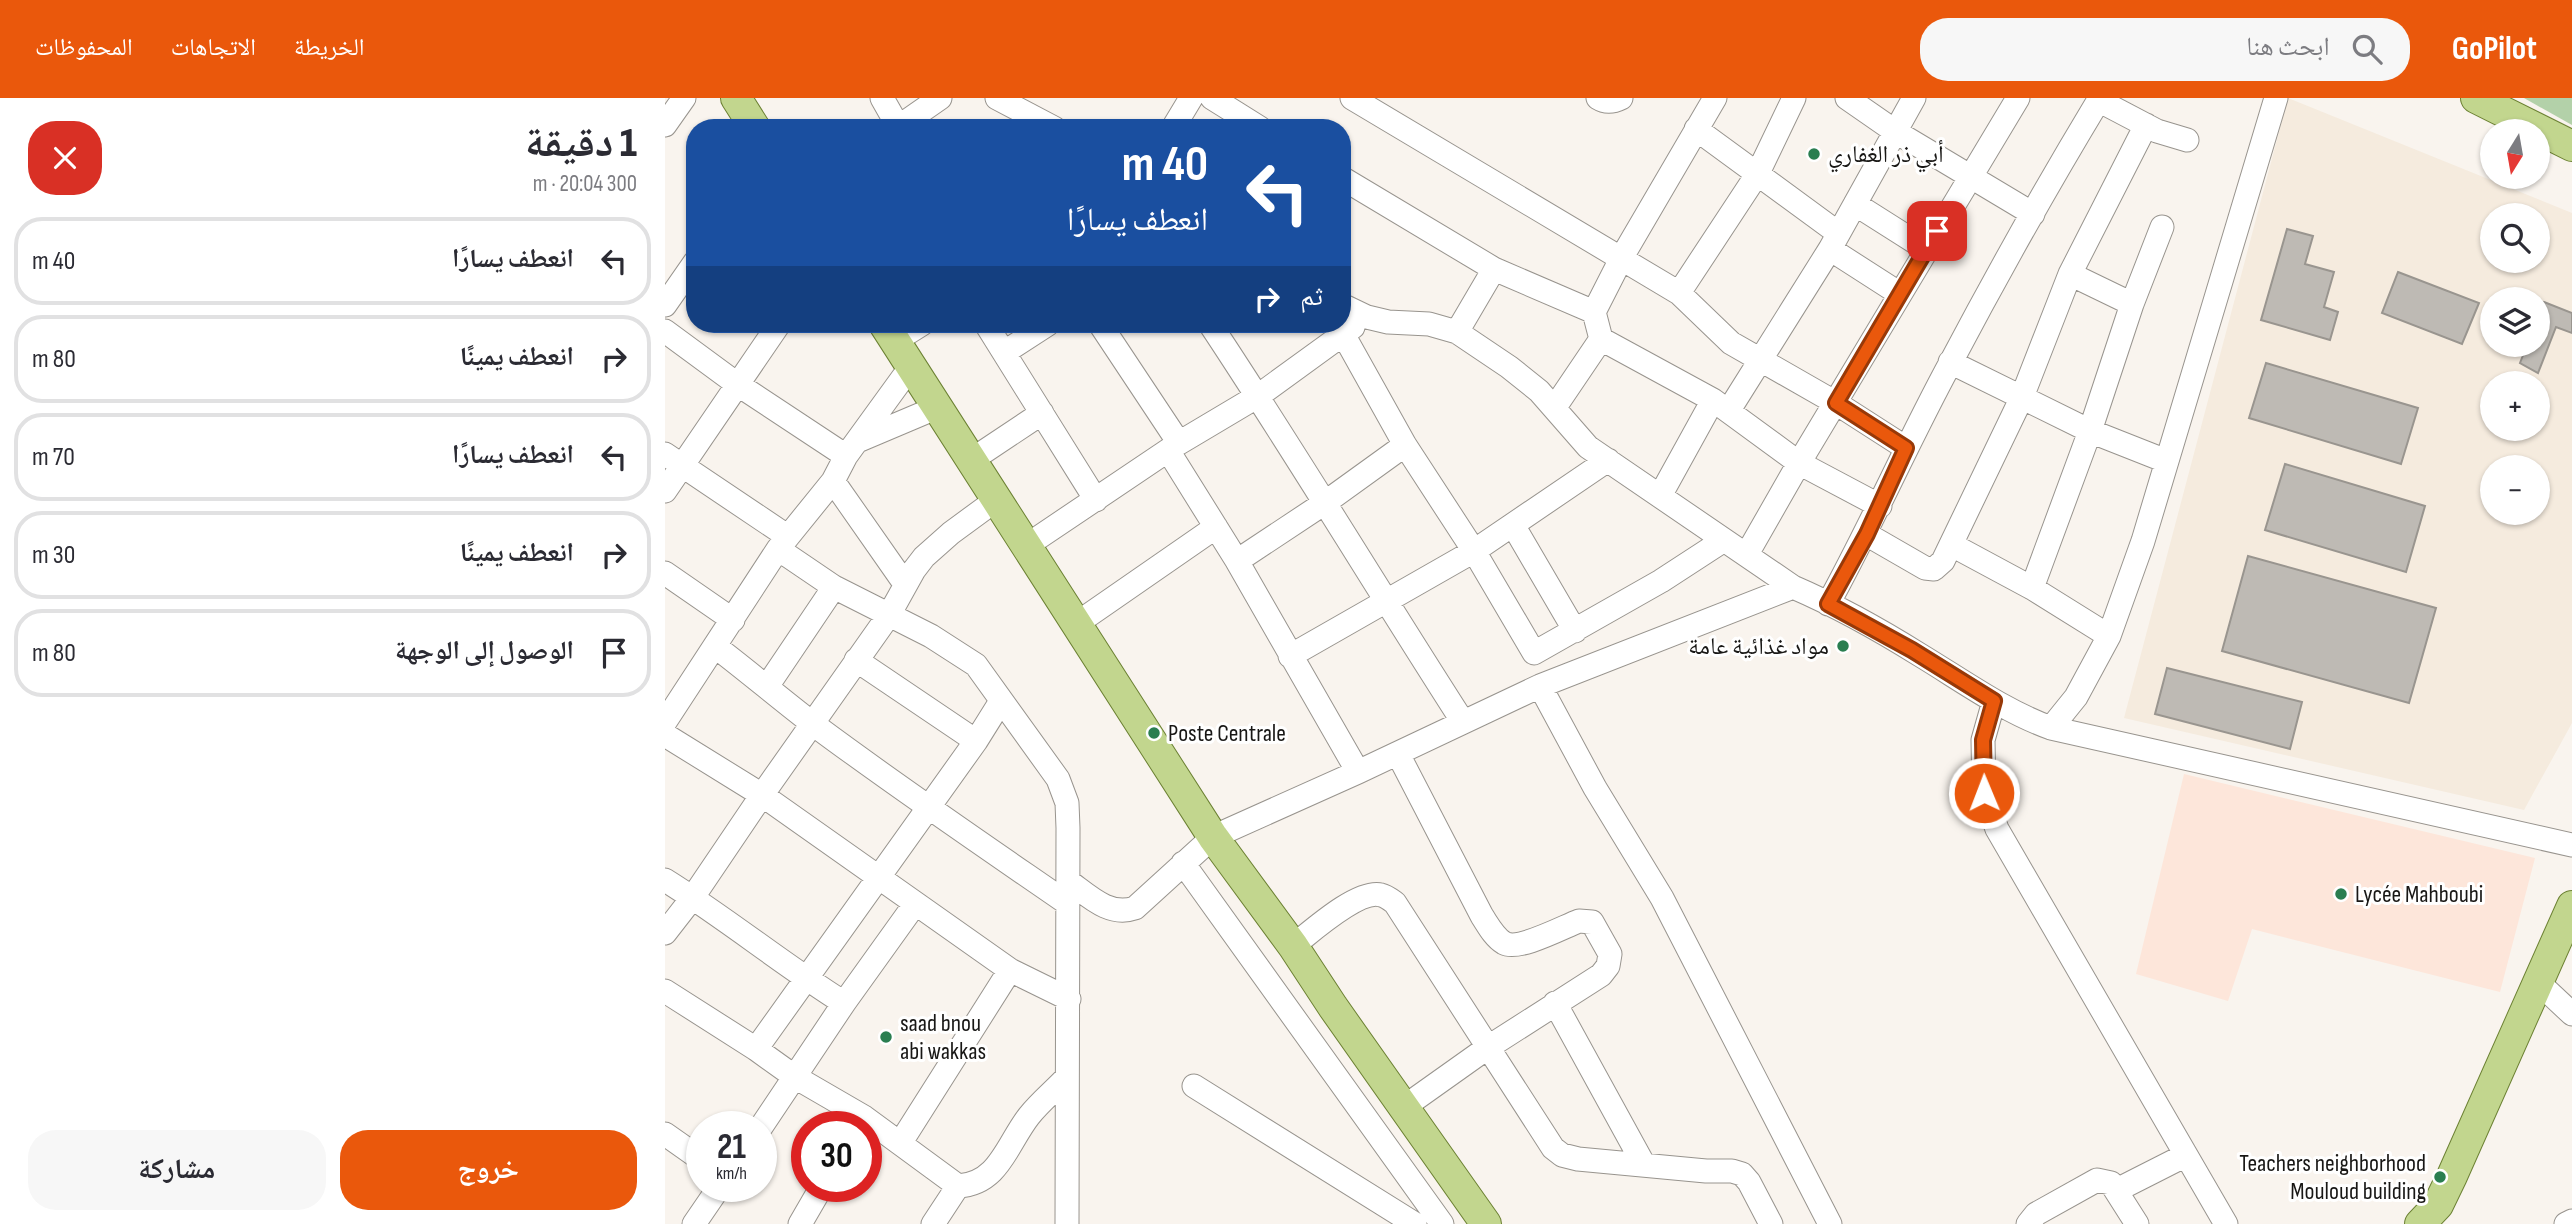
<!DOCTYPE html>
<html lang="ar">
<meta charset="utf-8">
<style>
:root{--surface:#fff;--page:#f7f7f7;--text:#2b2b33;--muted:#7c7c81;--line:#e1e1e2;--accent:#ea580c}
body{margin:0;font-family:"Sofia Sans Condensed","Noto Naskh Arabic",sans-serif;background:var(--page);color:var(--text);direction:rtl;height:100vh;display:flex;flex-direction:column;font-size:26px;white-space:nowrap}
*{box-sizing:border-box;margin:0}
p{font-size:23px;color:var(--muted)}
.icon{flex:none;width:38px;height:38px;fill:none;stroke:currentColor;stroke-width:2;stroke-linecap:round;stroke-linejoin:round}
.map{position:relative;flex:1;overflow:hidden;direction:ltr}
.panel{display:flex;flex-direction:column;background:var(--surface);width:665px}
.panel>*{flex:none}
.guide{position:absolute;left:21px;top:21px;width:665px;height:214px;border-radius:28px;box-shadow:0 2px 5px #0004;direction:rtl;background:#1a4fa0;color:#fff;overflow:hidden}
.needle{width:46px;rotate:191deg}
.tools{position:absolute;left:1815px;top:21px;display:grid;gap:14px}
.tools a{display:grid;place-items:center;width:70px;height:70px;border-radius:50%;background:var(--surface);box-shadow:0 2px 5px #0004;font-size:35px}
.speed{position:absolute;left:21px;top:1013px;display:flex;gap:14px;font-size:35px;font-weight:700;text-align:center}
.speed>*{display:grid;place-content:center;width:91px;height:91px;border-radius:50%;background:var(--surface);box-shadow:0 2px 5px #0004;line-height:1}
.speed small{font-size:18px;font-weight:400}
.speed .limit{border:10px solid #d22;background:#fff;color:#111}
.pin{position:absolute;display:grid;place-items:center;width:60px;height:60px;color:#fff;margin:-30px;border-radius:14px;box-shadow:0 4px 10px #0006}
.me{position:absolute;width:77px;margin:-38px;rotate:359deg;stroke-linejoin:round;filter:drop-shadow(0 0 5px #0008)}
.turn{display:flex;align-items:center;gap:24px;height:147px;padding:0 28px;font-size:32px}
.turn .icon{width:91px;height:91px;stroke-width:2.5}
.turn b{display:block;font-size:49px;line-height:60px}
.then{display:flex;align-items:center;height:66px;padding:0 28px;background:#0003;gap:14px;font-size:26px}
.round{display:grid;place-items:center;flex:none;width:74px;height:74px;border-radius:28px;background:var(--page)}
.head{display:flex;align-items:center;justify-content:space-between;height:119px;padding:0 28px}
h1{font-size:42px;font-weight:800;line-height:52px}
.action{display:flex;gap:14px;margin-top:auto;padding:14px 28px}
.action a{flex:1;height:80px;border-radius:28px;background:var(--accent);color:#fff;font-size:28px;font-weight:800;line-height:80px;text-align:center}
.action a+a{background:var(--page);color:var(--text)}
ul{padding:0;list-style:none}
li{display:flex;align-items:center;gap:21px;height:88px;margin:0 14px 10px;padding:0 14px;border:4px solid var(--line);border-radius:28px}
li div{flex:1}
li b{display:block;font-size:26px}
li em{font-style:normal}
header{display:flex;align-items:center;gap:42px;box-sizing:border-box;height:98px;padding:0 35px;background:var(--accent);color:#fff}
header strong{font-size:33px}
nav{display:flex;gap:38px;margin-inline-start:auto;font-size:24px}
.search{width:490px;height:63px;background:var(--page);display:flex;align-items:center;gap:18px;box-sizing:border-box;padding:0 24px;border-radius:28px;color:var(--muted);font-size:26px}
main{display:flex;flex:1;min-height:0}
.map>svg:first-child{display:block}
.built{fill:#f5ebde;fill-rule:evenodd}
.education{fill:#fde6da}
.green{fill:#b3d1a9}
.building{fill:#bebab4;stroke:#99958f;stroke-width:2}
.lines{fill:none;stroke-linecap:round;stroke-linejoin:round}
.minor-casing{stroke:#98948e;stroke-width:25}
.major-casing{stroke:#6c8133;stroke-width:32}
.minor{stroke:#fff;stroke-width:23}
.major{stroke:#c2d68e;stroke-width:30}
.route-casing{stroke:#983908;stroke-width:18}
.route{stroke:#ea580c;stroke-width:12}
.poi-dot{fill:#2a7e50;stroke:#fff;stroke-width:2.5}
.labels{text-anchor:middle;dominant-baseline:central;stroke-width:6;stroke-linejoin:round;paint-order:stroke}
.poi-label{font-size:24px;fill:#181715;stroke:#fff;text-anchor:start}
</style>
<header>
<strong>GoPilot</strong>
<div class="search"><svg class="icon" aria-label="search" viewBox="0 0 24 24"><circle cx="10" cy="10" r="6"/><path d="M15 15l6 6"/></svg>ابحث هنا</div>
<nav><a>الخريطة</a><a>الاتجاهات</a><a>المحفوظات</a></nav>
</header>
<main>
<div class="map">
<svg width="1907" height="1126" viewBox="0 0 1907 1126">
<rect width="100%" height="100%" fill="#f9f4ee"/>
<path class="built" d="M 1623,0 L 1907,115 L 1907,625 L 1859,712 L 1459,620 ZM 1827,117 L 1872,117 L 1872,163 L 1827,163 ZM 1827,201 L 1872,201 L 1872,247 L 1827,247 ZM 1827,285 L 1872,285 L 1872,331 L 1827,331 ZM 1827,369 L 1872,369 L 1872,415 L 1827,415 Z"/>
<path class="education" d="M 1519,676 L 1870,760 L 1835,894 L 1587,831 L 1563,903 L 1471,876 Z"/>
<path class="green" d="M 1859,0 L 1907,0 L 1907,27 Z"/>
<path class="building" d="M 1622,131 L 1648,138 L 1640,166 L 1669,174 L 1659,209 L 1673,214 L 1665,242 L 1596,222 Z
M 1733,174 L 1814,205 L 1797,246 L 1717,215 Z
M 1879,204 L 1907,215 L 1907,235 L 1891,229 L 1873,275 L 1855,265 L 1862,247 L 1872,247 L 1872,221 Z
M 1601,265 L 1753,310 L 1736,366 L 1584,320 Z
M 1620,366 L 1760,408 L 1741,474 L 1600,432 Z
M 1583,458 L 1771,510 L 1744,605 L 1557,553 Z
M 1502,570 L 1637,604 L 1625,651 L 1490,616 Z"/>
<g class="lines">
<defs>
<path id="minor" d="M 217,0 L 234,30
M 332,0 L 389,30
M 547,0 L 595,30
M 687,0 L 1014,195 L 1066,245 L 1171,305 L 1241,350
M 933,0 C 941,5 948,4 956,0
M 1050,0 L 957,159 L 929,214 L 936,241 L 1048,302 L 1134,365 L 1215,408
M 1182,0 L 1231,34 L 1368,116
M 1433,2 L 1492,33 L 1522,42
M 0,27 L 19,0
M 232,30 L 275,0
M 508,30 L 526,0
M 1031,31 L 1173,135
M 677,80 L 829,171 L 929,214
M 1190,106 L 1261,151
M 1165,151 L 1235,196
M 1405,176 L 1467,206
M 1014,195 L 1093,75 L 1129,0
M 0,207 L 30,164
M 677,207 L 702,219 L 723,224 L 764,226 L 792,234 L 844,269 L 874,293 L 923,349 L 1128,489
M 321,226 L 431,402
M 435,226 L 514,345
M 545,226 C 632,357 713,492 798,624
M 0,233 L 72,286 L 181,358
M 792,234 L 829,171
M 678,236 L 740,347 L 809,453 L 869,555 L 996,483 L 1059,442
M 230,243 L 257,226
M 340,254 L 383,226
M 1285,264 L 1425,333 L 1501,363
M 890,309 L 936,241
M 1064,312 L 1165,151 L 1249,0
M 195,342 L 273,309
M 504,354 L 572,463 L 693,674
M 0,356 L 122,438
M 308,361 L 377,315
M 168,383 L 240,486
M 0,393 L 114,226
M 995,398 L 1048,302
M 848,427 L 910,533
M 1201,436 L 1260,470 L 1269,471 L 1278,463 L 1357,299 L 1405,176 L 1481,27
M 1287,447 L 1367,490 L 1444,538
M 361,448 L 514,345 L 593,298 L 688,229
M 113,451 L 169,489 L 266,538 L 311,567 L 393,681 L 402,705 L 403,730 L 402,1126
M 1082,456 L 1134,365 L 1353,0
M 572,463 L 661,404 L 740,347
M 0,475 L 68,522
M 1367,490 L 1425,333 L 1467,206 L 1497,129
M 1163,506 C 1207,426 1243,343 1286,264 C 1333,175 1383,86 1435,0
M 411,526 L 551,429
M 51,549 C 85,575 118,603 152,629 C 234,690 318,747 402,805
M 625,558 L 809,453 L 943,362
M 191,562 L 311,643
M 103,587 L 169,489
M 875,588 L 930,690 L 997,800 L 1165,1126
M 1329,603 L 1318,642 L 1319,695 L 1332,731 L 1561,1126
M 0,624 L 113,451 L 168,383 L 181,358 L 247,267
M 1386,630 L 1411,599 L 1444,538 L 1478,443 L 1611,0
M 0,637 L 97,697 L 345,872 L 404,901
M 733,656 L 817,818 C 823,827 829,839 839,845 C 854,853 898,829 914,823 L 927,824 L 945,856 L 943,868 L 936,877 L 822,950 L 739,1009
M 518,765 L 777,1126
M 0,782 C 61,820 117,866 179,905
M 403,783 C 424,798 444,819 470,810 L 548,739 L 693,674 L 875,588 L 1128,489 C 1172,508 1215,532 1255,557 C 1298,583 1339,613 1386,630 L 1907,747
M 0,835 L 28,799 L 97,697 L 224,517 L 249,472 L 259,459 L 286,435 L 331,402
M 628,848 C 646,834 693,791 716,797 C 721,798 726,802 730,805 L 888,1050 L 897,1057 L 913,1061 L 1041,1073 L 1067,1073 L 1077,1076 L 1084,1084 L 1106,1126
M 1873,884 L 1907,916
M 0,893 L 91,951 L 130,979 L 199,1019 L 293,1088
M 890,905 L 979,1067
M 91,951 L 311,643 L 336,603
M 529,988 L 750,1126
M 96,1029 L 179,905 L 250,806
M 0,1036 L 37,1062
M 236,1044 L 345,872
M 1452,1092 L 1521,1057
M 29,1126 L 55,1088
M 135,1126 L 157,1088
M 268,1126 L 293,1088 C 334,1086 342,1046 364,1018 C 375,1004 390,992 402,979
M 1363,1126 L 1371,1116 L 1432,1082 L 1446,1085 L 1472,1126
M 1901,1126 L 1907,1123"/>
<path id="major" d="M 71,0 L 90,30
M 1811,0 L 1907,48
M 219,226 L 548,739 L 628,848 L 668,909 L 821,1126
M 1755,1126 L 1773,1107 L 1787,1078 L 1907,808"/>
</defs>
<use href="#minor" class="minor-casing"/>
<use href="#major" class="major-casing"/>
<use href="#minor" class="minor"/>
<use href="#major" class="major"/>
</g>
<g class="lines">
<defs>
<path id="route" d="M 1272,133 L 1171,305 L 1241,350 L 1202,436 L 1163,506 L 1247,552 L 1329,603 L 1318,642 L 1319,695"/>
</defs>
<use href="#route" class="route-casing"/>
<use href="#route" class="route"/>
</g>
<g class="poi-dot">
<circle cx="1149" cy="56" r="7"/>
<circle cx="1178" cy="548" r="7"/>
<circle cx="489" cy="635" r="7"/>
<circle cx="1676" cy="796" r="7"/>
<circle cx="221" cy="939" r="7"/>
<circle cx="1775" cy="1079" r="7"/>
</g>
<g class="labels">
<g class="poi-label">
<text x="1163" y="56">أبي ذر الغفاري</text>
<text x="1164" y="548" text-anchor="end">مواد غذائية عامة</text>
<text x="503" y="635">Poste Centrale</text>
<text x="1690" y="796">Lycée Mahboubi</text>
<text x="235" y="925">saad bnou<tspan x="235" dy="28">abi wakkas</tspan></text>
<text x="1761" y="1065" text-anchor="end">Teachers neighborhood<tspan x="1761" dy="28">Mouloud building</tspan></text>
</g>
</g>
</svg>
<div class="tools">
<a><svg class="needle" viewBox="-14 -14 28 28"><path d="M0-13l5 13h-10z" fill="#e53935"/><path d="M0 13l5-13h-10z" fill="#7c7c81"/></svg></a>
<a><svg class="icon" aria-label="search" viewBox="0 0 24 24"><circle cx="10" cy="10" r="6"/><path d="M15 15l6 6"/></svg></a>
<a><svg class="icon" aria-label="layers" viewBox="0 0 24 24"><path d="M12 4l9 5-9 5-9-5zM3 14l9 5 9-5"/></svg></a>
<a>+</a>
<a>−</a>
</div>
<div class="speed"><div>21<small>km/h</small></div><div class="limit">30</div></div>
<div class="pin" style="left:1272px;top:133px;background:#d93025"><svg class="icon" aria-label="arrive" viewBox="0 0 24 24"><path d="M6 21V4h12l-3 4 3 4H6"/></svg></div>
<svg class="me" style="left:1319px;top:695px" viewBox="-20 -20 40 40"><circle r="17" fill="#ea580c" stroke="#fff" stroke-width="3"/><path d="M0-11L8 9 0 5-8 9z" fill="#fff"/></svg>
<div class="guide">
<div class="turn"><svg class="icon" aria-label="left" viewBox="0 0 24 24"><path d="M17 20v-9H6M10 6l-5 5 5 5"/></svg><div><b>40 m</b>انعطف يسارًا</div></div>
<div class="then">ثم<svg class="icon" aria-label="right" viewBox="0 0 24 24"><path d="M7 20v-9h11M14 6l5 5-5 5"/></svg></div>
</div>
</div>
<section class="panel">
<div class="head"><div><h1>1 دقيقة</h1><p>300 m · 20:04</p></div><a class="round" style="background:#d93025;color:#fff"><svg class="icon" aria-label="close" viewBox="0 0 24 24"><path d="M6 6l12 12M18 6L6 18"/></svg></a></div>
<ul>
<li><svg class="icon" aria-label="left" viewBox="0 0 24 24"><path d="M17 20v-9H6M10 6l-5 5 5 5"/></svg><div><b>انعطف يسارًا</b></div><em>40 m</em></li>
<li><svg class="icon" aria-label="right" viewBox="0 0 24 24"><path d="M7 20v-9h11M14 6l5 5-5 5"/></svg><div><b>انعطف يمينًا</b></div><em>80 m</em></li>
<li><svg class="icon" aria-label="left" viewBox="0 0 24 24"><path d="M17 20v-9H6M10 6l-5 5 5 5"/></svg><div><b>انعطف يسارًا</b></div><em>70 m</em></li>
<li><svg class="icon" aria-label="right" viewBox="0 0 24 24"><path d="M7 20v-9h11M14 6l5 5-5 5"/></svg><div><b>انعطف يمينًا</b></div><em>30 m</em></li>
<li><svg class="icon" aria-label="arrive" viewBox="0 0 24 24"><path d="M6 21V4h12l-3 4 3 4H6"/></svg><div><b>الوصول إلى الوجهة</b></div><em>80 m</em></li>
</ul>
<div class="action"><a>خروج</a><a>مشاركة</a></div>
</section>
</main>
